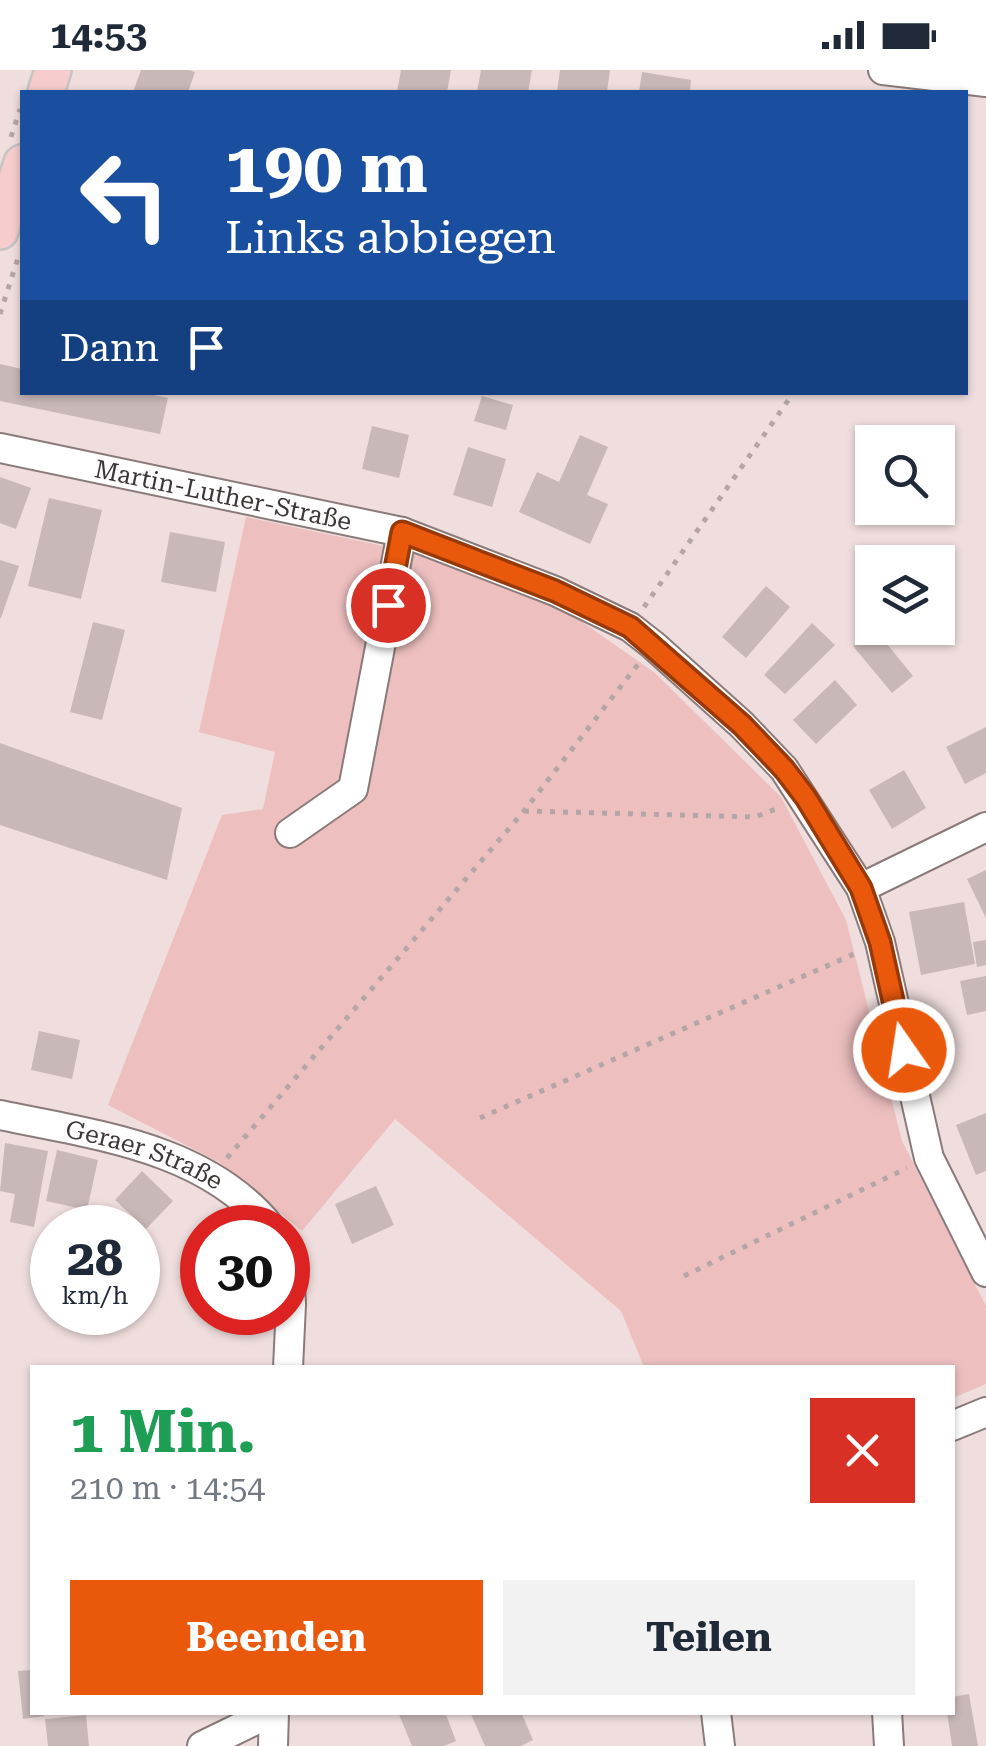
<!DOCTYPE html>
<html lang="de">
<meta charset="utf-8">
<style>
:root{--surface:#fff;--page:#f2f2f3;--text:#1f2937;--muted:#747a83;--accent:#ea580c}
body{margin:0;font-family:"Roboto Serif",serif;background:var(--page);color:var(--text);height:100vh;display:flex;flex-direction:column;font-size:38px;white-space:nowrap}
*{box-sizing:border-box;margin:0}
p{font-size:32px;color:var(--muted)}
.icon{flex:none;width:55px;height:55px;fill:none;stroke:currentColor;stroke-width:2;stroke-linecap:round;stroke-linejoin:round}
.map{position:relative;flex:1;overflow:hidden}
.details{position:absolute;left:30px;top:1295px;width:925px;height:350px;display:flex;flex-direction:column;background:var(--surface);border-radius:0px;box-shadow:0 2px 8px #0004}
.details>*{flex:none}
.banner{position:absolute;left:20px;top:20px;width:948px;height:305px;border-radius:0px;box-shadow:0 2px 8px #0004;background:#1a4fa0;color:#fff;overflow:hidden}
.tools{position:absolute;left:855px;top:355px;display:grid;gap:20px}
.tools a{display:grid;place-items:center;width:100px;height:100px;border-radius:0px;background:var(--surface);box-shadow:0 2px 8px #0004;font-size:50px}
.speed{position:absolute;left:30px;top:1135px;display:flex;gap:20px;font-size:50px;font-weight:700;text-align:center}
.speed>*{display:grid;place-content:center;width:130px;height:130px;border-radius:50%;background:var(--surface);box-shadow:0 2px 8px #0004;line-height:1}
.speed small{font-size:25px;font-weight:400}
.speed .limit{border:15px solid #d22;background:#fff;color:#111}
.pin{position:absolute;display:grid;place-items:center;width:85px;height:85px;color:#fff;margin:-42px;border:5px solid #fff;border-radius:50%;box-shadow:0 2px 10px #0007}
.me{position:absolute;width:110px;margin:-55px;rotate:347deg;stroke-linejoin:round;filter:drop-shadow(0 0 8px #0008)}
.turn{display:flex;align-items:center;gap:35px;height:210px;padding:0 40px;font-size:45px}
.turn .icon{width:130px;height:130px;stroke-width:2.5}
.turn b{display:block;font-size:70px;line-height:85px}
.then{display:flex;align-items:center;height:95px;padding:0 40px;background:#0003;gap:20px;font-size:38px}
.round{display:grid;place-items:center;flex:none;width:105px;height:105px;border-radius:0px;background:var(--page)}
.headline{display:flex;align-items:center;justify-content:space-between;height:170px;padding:0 40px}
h1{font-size:60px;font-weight:700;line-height:75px;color:#1e9e55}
.primary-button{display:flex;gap:20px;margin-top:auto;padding:20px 40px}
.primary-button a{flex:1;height:115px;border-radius:0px;background:var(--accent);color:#fff;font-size:40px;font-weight:700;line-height:115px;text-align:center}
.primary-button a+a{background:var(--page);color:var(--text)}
.status{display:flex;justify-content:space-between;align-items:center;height:70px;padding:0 50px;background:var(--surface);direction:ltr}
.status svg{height:28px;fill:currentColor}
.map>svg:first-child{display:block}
.green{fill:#edbfbf}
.building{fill:#c8b8b8}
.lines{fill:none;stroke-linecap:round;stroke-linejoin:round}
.minor-casing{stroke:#8a7b7a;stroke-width:32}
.major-casing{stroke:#c5c3c3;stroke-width:40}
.path{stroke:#b4a6a6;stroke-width:5;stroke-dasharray:5 8;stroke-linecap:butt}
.minor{stroke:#fff;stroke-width:28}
.major{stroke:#f7cccc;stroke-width:35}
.route-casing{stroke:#983908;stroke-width:25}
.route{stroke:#ea580c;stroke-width:18}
.labels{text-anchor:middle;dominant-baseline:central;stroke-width:9;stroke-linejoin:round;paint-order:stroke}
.street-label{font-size:25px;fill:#3e3737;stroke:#efdedd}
</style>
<div class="status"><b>14:53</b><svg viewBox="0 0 49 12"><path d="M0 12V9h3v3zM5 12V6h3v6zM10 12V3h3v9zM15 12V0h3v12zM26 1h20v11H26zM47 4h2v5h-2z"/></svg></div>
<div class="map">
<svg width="986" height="1676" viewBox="0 0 986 1676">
<rect width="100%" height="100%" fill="#efdedd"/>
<path class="green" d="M 246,447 L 421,484 L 551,530 L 655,603 L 781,727 L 846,850 L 902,1071 L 986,1236 L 986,1314 L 953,1328 L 952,1298 L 644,1297 L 621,1241 L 395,1049 L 302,1161 L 219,1092 L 108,1035 L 222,745 L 263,739 L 275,682 L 199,662 Z"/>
<path class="building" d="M 141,0 L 189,0 L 195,2 L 188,22 L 133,22 Z
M 401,0 L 451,0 L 447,22 L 397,22 Z
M 481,0 L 532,0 L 528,22 L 477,22 Z
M 560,0 L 610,0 L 607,22 L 557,22 Z
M 642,2 L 691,10 L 690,22 L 639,22 Z
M 0,294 L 22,299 L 22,322 L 139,322 L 168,328 L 160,364 L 0,331 Z
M 482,326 L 513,335 L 506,360 L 474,351 Z
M 372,356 L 409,365 L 399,408 L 362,399 Z
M 580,365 L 608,377 L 587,425 L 608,434 L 590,474 L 519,442 L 537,402 L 559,412 Z
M 468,377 L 506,389 L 492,437 L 453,425 Z
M 0,407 L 31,418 L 16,459 L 0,453 Z
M 49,428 L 102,440 L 81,529 L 28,516 Z
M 170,462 L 225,472 L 216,522 L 161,512 Z
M 0,490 L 19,496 L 1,548 L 0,548 Z
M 766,516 L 790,537 L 746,588 L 722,567 Z
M 93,552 L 125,560 L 102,650 L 70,642 Z
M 812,553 L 835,575 L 785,624 L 764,605 Z
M 874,558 L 913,606 L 892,623 L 853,576 Z
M 835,610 L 857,635 L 816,674 L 793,650 Z
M 986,657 L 986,703 L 965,714 L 946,677 Z
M 0,673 L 182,738 L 167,810 L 0,755 Z
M 904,700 L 926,738 L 892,759 L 869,720 Z
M 986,800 L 986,848 L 967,809 Z
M 964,832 L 975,894 L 921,905 L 909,842 Z
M 986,870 L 986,895 L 977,897 L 973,872 Z
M 986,906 L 986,941 L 967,945 L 960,911 Z
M 39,961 L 80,970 L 72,1009 L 31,1000 Z
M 986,1043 L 986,1101 L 976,1105 L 956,1055 Z
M 5,1073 L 48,1081 L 34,1157 L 10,1152 L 15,1124 L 0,1121 Z
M 57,1080 L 98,1090 L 87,1140 L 46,1131 Z
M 142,1101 L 173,1131 L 146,1159 L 115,1130 Z
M 376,1116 L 394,1155 L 352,1174 L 335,1134 Z
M 32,1600 L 32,1642 L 43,1642 L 44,1646 L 23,1649 L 18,1601 Z
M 969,1624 L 978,1676 L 952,1676 L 947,1642 L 952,1642 L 952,1627 Z
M 398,1642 L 445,1642 L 456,1671 L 444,1676 L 412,1676 Z
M 470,1642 L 521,1642 L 533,1670 L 521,1676 L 485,1676 Z
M 86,1645 L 89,1676 L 48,1676 L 45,1649 Z"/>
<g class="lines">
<defs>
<g id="minor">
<path d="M 883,0 L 986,12"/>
<path id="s1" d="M 0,378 L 402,462 L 555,521 L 630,557 L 653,575 L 742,655 L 784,699 L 861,818 L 880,872 L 929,1088 L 986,1202"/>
<path d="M 290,763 L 353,719 L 402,462"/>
<path d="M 861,818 L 986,757"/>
<path id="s2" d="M 0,1045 C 95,1065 206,1077 271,1158"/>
<path d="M 288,1181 L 291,1234 L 288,1298"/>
<path d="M 952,1356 L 986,1342"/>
<path d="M 716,1642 L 720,1676"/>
<path d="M 887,1642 L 889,1676"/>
<path d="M 202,1676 L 272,1642"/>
<path d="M 273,1676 L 274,1642"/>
</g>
<path id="major" d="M 46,22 L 53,0
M 0,161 L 22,93"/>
</defs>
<use href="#minor" class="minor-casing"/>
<use href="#major" class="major-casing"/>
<path class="path" d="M 11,67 L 20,39
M 0,244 L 19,185
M 644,537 L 794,322
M 524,741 L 755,747 L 779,738
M 480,1048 L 854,884
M 227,1088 L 524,741 L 639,593
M 684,1206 L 907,1098"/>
<use href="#minor" class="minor"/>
<use href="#major" class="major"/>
</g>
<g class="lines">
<defs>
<path id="route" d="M 388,535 L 402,462 L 555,521 L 630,557 L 742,655 L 784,699 L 806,728 L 861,818 L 880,872 L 904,980"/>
</defs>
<use href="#route" class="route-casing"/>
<use href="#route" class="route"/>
</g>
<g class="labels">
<g class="street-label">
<text stroke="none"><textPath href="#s1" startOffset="228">Martin-Luther-Straße</textPath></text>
<text stroke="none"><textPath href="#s2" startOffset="150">Geraer Straße</textPath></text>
</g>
</g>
</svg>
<div class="tools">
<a><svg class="icon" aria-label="search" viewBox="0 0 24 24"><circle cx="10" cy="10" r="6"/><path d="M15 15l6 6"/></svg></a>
<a><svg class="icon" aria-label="layers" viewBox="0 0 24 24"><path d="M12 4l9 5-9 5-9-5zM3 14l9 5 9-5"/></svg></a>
</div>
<div class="speed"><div>28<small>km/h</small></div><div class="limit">30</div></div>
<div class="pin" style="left:388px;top:535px;background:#d93025"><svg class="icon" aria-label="arrive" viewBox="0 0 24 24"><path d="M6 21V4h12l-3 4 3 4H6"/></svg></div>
<svg class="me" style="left:904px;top:980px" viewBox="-20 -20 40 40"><circle r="17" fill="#ea580c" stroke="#fff" stroke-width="3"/><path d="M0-11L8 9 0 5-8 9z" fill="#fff"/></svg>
<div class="banner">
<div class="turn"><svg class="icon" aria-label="left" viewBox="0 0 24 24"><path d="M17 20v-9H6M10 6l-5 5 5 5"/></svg><div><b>190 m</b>Links abbiegen</div></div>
<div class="then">Dann<svg class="icon" aria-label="arrive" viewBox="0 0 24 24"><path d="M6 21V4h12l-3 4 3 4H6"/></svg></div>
</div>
<section class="details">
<div class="headline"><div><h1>1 Min.</h1><p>210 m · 14:54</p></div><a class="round" style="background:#d93025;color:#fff"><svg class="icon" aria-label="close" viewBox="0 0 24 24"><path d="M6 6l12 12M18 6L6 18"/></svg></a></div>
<div class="primary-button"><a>Beenden</a><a>Teilen</a></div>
</section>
</div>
